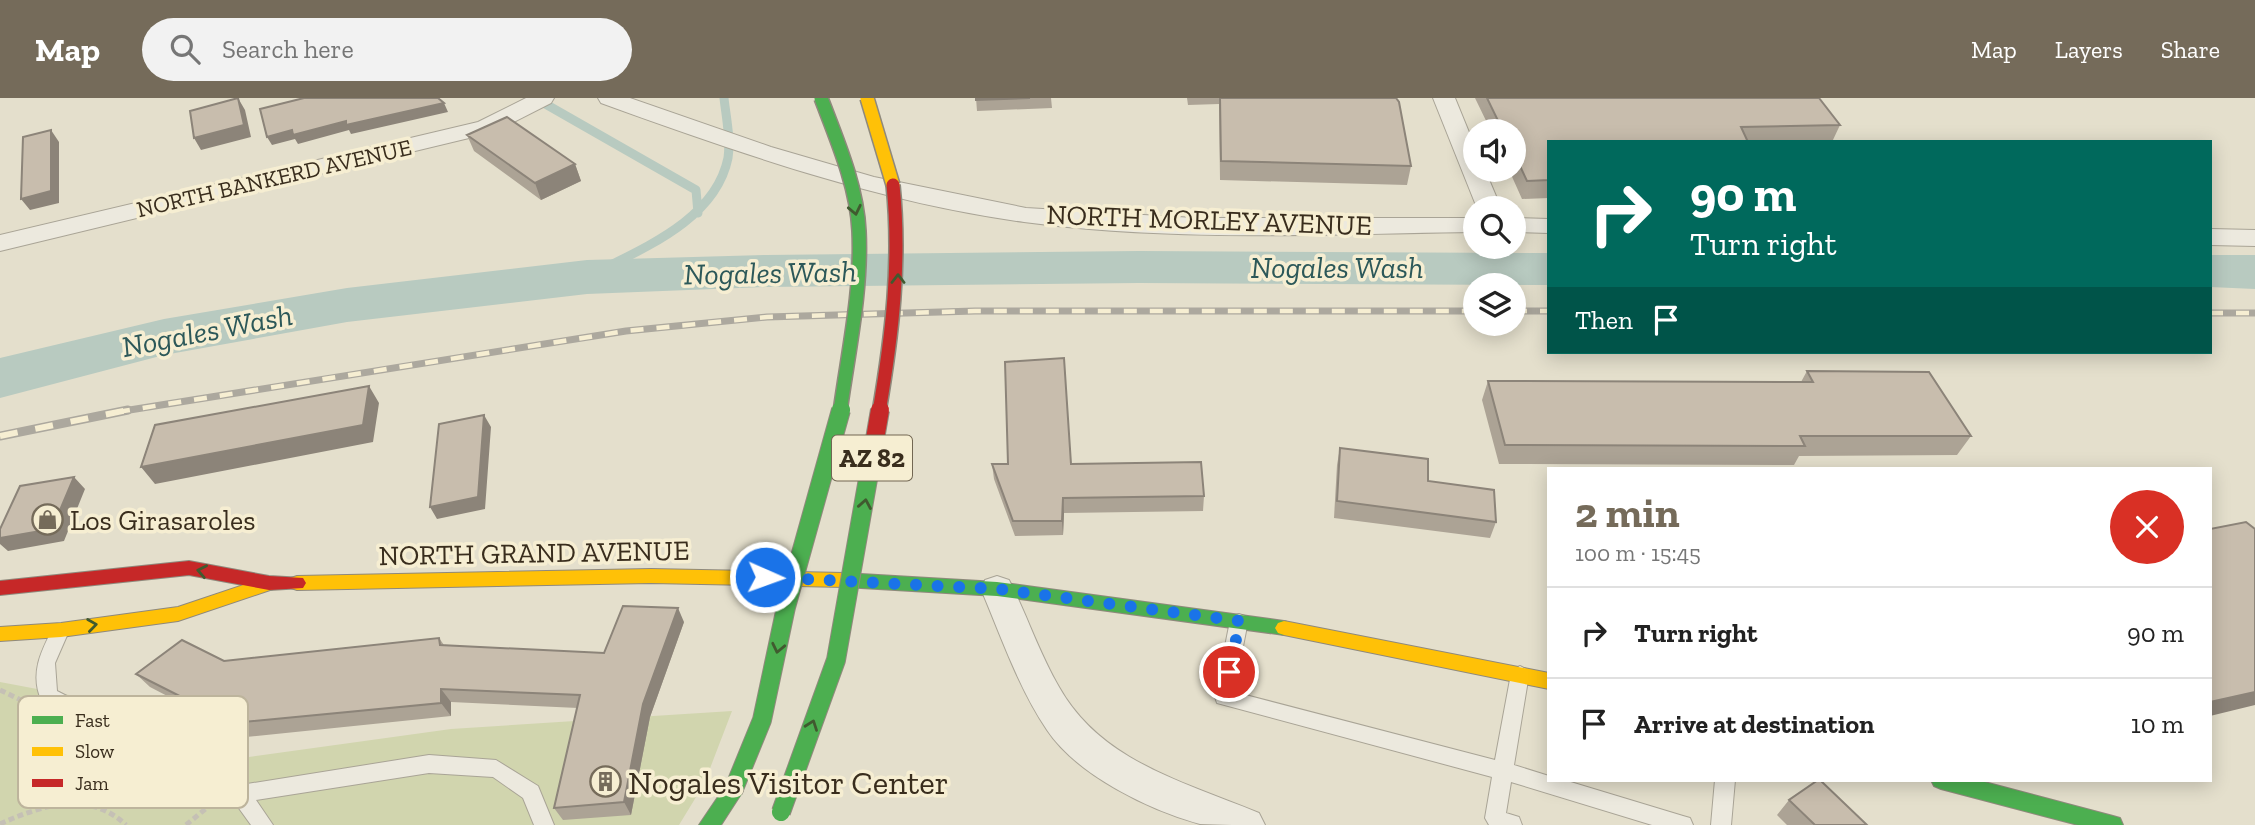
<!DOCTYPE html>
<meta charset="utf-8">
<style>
:root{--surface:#fff;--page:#f2f2f2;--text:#222;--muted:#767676;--line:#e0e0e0;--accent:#756b5a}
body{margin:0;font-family:"Zilla Slab",serif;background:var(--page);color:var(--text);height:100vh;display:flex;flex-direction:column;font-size:26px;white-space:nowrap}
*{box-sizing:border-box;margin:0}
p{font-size:23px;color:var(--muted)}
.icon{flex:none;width:38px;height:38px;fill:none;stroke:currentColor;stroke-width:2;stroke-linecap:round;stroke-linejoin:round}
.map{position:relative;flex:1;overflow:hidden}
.drawer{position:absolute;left:1547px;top:369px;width:665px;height:315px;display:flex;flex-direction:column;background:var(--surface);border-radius:0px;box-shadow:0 4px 18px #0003}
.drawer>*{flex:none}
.banner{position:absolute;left:1547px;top:42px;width:665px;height:214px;border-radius:0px;box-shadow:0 4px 18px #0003;background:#00695c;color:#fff;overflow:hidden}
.tools{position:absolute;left:1463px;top:21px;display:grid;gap:14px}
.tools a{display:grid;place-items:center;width:63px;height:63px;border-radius:50%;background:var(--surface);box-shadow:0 4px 18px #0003;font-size:35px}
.pin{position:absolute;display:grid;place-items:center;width:60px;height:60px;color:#fff;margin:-30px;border:4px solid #fff;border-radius:50%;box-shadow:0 2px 7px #0007}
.me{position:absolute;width:77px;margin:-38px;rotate:92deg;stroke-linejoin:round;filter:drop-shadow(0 0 5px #0008)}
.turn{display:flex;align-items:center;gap:24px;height:147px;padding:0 28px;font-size:32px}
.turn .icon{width:91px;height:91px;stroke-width:2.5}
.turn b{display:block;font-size:49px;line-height:60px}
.then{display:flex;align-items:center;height:66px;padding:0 28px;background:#0003;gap:14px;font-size:26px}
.round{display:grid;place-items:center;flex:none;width:74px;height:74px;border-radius:37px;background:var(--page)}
.head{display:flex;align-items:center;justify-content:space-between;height:119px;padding:0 28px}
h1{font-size:42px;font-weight:800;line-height:52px;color:var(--accent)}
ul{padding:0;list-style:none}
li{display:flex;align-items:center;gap:21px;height:91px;padding:0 28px;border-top:2px solid var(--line)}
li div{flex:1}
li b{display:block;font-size:26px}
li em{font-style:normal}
header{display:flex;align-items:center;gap:42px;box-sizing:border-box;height:98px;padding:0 35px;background:var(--accent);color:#fff}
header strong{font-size:33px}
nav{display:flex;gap:38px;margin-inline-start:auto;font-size:24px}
.search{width:490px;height:63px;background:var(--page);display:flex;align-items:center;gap:18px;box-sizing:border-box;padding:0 24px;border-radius:38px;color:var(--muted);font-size:26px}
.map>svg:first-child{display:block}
.green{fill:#d1d5ae}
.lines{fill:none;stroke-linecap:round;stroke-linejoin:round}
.stream{stroke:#b8cac0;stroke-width:9}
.river{fill:#b8cac0;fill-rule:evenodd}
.lane-casing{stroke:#a9a496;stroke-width:2}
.street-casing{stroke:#a9a496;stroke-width:2}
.fast-casing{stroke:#8f897c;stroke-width:2}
.slow-casing{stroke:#8f897c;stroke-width:2}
.jam-casing{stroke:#8f897c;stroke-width:2}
.path{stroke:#c5c0b5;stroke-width:5;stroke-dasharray:6 3.5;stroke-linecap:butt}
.lane{fill:#ece9de;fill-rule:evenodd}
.street{fill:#ece9de;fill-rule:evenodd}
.fast{fill:#4caf50;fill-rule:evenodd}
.slow{fill:#ffc107;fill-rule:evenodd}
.jam{fill:#c62828;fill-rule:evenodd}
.rail-far1-casing{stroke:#aca89e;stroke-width:7}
.rail-casing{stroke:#aca89e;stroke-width:9}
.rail-far1{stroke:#f6eed2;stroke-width:4.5;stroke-dasharray:13;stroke-linecap:butt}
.rail{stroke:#f6eed2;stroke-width:6;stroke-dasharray:18;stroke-linecap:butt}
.fast-bridge-far1-casing{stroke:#8f897c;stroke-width:16;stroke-linecap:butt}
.fast-bridge-casing{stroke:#8f897c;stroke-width:20;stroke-linecap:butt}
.slow-bridge-casing{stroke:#8f897c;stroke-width:16;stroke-linecap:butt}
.jam-bridge-far1-casing{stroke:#8f897c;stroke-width:16;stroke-linecap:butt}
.jam-bridge-casing{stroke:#8f897c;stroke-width:20;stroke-linecap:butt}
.fast-bridge-far1{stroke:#4caf50;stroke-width:13}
.fast-bridge{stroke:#4caf50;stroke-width:18}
.slow-bridge{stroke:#ffc107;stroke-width:13}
.jam-bridge-far1{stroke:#c62828;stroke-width:13}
.jam-bridge{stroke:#c62828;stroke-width:18}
.wall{fill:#aca395}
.shaded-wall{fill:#8c8479}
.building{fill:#c8bdad;stroke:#8c8479;stroke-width:2}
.oneway{stroke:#405a2f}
.route{stroke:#1a73e8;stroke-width:12;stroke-dasharray:0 21.6}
.labels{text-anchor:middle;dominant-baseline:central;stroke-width:7;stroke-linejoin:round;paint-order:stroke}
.far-street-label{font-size:23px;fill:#392d1d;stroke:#f6eed2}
.shield{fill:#f6eed2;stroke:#726753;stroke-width:2}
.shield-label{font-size:26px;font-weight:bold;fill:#392d1d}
.street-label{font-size:28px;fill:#392d1d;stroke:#f6eed2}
.poi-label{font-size:28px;fill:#392d1d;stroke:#f6eed2;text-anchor:start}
.water-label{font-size:30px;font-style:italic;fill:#2c5859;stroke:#f6eed2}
.near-poi-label{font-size:33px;fill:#392d1d;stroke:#f6eed2;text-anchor:start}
.key{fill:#f6eed2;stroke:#bdb49c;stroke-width:2}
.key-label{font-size:19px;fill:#392d1d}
</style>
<header>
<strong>Map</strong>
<div class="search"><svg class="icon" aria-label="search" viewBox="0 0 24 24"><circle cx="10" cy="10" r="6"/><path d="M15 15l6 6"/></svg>Search here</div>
<nav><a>Map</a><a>Layers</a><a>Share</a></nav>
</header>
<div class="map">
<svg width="2255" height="727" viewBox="0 0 2255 727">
<rect width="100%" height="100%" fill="#e4dfcc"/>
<path class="green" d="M 0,584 L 106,604 L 249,659 L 451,631 L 732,613 L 704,686 L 679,727 L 0,727 Z"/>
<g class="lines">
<path class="stream" d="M 535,0 L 696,92 L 698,115
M 587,179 C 638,152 715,124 728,60 C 731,41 726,19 724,0"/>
<path class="river" d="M 1139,153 L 1549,155 L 1549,187 L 1139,185 L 766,189 L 587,196 L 347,224 L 164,257 L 0,300 L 0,260 L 164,221 L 347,190 L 587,162 L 766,157 Z
M 2210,157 L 2255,157 L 2255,191 L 2210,189 Z"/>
<defs>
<path id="lane" d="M 1239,516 L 1245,518 L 1248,523 L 1234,594 L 1495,662 L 1511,576 L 1514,571 L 1520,568 L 1526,571 L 1529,576 L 1514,667 L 1549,678 L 1549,682 L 1564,682 L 1683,718 L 1690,720 L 1693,727 L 1652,727 L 1511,684 L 1506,715 L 1519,719 L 1522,727 L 1489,727 L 1485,720 L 1492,679 L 1217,605 L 1215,599 L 1230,523 L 1233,518 Z
M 60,526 L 66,528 L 69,533 L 55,565 L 57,593 L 241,687 L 429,657 L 496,662 L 538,688 L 554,727 L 534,727 L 523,700 L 493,679 L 429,675 L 256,702 L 273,727 L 251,727 L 233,702 L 42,604 C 29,576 41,553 54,528 Z
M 1715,682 L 1735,682 L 1731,727 L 1711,727 Z"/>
<path id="street" d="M 526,0 L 554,0 L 551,5 L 494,34 L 0,153 L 0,137 L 478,24 Z
M 598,0 L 630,0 L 771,49 L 874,79 L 1026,110 L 1194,120 L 1475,120 L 1475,134 C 1326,136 1173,144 1024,124 C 878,104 739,55 601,5 Z
M 1433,0 L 1455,0 L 1475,49 L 1475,72 L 1485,72 L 1501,110 L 1477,110 Z
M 1514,120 L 1549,121 L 1549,135 L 1514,134 Z
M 2210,131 L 2255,132 L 2255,148 L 2210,147 Z
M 997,478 L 1009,482 C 1027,517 1039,555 1059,589 C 1101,664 1185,684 1259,715 L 1265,727 C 1245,727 1219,727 1200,726 C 1149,712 1077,677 1047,632 C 1018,589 1001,538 981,491 L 985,482 Z"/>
<path id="fast" d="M 844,475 L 997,484 L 1284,523 L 1290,525 L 1293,530 L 1290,535 L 1284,537 L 997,498 L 844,489 L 838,487 L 835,482 L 838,477 Z
M 1931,682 L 1977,682 L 2113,718 L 2120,720 L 2123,727 L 2078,727 L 1941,691 L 1934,688 Z
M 733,684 L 740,687 L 743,693 L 721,727 L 699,727 L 726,687 Z"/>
<path id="slow" d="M 651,471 L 844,475 L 850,477 L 853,482 L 850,487 L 844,489 L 651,485 L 297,492 L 291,490 L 288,485 L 291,480 L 297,478 Z
M 267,479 L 273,481 L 276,486 L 273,491 L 178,523 L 61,539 L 0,543 L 0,529 L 61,525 L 178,509 Z
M 1284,523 L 1549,575 L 1549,591 L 1284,537 L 1278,535 L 1275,530 L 1278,525 Z"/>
<path id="jam" d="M 189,463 L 269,478 L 303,480 L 306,485 L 303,490 L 269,492 L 189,477 L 0,497 L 0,483 Z"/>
</defs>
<use href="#lane" class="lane-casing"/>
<use href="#street" class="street-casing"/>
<use href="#fast" class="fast-casing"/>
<use href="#slow" class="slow-casing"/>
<use href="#jam" class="jam-casing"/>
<path class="path" d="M 0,592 L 23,603
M 0,726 C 42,707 89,692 126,727
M 186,727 L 209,708"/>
<use href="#lane" class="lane"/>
<use href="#street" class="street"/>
<use href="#fast" class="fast"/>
<use href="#slow" class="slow"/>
<use href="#jam" class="jam"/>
<defs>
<path id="rail-far1" d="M 1514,213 L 1549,213
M 2210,215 L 2255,215
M 117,314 L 626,233 L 767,219 L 975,213 L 1475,213"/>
<path id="rail" d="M 0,338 L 128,312"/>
</defs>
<use href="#rail-far1" class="rail-far1-casing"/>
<use href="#rail" class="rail-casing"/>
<use href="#rail-far1" class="rail-far1"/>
<use href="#rail" class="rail"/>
<defs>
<path id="fast-bridge-far1" d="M 821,0 C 837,42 857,88 859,133 C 862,193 848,255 840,314"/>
<path id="fast-bridge" d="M 733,693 L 762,622 L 786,509 L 841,312
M 781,714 L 836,562 L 871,364"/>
<path id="slow-bridge" d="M 867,0 L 893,87"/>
<path id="jam-bridge-far1" d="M 879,314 C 892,238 901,164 893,87"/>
<path id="jam-bridge" d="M 871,364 L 880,312"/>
</defs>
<use href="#fast-bridge-far1" class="fast-bridge-far1-casing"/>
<use href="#fast-bridge" class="fast-bridge-casing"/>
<use href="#slow-bridge" class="slow-bridge-casing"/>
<use href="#jam-bridge-far1" class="jam-bridge-far1-casing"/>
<use href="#jam-bridge" class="jam-bridge-casing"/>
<use href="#fast-bridge-far1" class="fast-bridge-far1"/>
<use href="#fast-bridge" class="fast-bridge"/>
<use href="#slow-bridge" class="slow-bridge"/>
<use href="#jam-bridge-far1" class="jam-bridge-far1"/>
<use href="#jam-bridge" class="jam-bridge"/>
</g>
<path class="wall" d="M 976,0 L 1051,0 L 1052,10 L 977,13 Z
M 1187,0 L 1396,0 L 1411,68 L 1407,87 L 1220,82 L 1219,6 L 1188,7 Z
M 1475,0 L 1819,0 L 1840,27 L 1832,44 L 1549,44 L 1549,100 L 1522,101 L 1509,72 L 1514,72 L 1514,33 L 1491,33 Z
M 467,37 L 575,66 L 581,83 L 541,102 L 474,53 Z
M 1807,273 L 1971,338 L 1957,357 L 1799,358 L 1794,367 L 1499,366 L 1482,302 L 1488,283 L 1801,284 Z
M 1340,350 L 1428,383 L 1496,424 L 1490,440 L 1334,420 L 1337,367 Z
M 992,366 L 1071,366 L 1204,398 L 1203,413 L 1064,415 L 1063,437 L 1015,438 L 994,381 Z
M 684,524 L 650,619 L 631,717 L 563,722 L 554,710 L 578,610 L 451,604 L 451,618 L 246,639 L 150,589 L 136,576 L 224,563 L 439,540 L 444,547 L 604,555 Z
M 1789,702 L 1867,727 L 1787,727 L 1777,717 Z"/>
<path class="shaded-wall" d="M 238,0 L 245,12 L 251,39 L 201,52 L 194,40 Z
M 444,5 L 448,14 L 351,36 L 349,32 L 298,46 L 295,41 L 272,47 L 267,39 L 292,32 Z
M 51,32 L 59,44 L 59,105 L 30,112 L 21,101 Z
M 575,66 L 581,83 L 541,102 L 535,85 Z
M 369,288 L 379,305 L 373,344 L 155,386 L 141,369 Z
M 484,317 L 491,329 L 485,411 L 437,421 L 430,409 Z
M 74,379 L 85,391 L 64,443 L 8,453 L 0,446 L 0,440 Z
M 1063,400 L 1064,415 L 1063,437 L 1062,423 Z
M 678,510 L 684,524 L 650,619 L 631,717 L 624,704 L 643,606 Z
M 441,591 L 451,604 L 451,618 L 441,605 Z
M 2255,594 L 2255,607 L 2210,618 L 2210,604 Z"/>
<path class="building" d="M 238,0 L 244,27 L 194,40 L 190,13 Z
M 304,0 L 438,0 L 444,5 L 346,27 L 346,23 L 293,37 L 292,32 L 267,39 L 260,11 Z
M 976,0 L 1030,0 L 976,2 Z
M 1220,0 L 1396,0 L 1399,4 L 1411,68 L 1221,63 Z
M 1487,0 L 1819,0 L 1840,27 L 1741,29 L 1748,44 L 1549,44 L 1549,82 L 1527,83 L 1514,55 L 1514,33 L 1503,33 Z
M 507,19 L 575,66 L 535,85 L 467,37 Z
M 51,32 L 51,93 L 21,101 L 23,39 Z
M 1064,260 L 1071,366 L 1201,364 L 1204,398 L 1063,400 L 1062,423 L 1013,423 L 992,366 L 1008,366 L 1005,264 Z
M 1807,273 L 1929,274 L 1971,338 L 1800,338 L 1805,348 L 1505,347 L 1488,283 L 1813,284 Z
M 369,288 L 363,327 L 141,369 L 155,327 Z
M 484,317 L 478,399 L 430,409 L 439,326 Z
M 1340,350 L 1428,361 L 1428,383 L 1494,392 L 1496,424 L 1337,403 Z
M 74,379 L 52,431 L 0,440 L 0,431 L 20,388 Z
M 2246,424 L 2255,431 L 2255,594 L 2210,604 L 2210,431 Z
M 623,508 L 678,510 L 643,606 L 624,704 L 554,710 L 580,597 L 441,591 L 441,605 L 233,625 L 136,576 L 182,542 L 224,563 L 439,540 L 440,547 L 604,555 Z
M 1818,682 L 1820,682 L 1867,727 L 1815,727 L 1789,702 Z"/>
<defs><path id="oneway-chevron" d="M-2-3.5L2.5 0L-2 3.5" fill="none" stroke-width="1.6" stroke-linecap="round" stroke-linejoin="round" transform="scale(1.75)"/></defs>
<g class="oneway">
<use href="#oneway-chevron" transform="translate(855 112) rotate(78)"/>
<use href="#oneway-chevron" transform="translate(898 181) rotate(-90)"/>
<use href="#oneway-chevron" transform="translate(865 406) rotate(-80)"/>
<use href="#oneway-chevron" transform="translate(202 473) rotate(-169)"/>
<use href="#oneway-chevron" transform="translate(92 527) rotate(-8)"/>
<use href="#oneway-chevron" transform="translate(778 550) rotate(102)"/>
<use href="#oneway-chevron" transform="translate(812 627) rotate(-70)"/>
</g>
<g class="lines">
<path class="route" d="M 765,479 L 998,491 L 1240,523 L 1229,574"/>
</g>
<defs>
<symbol id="shop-ring" viewBox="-11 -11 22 22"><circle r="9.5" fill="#f6eed2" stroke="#756b5a" stroke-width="1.5"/><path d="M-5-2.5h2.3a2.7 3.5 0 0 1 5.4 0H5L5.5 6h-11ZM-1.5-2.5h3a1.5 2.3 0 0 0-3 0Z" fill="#756b5a"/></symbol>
<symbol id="building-ring" viewBox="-11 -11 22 22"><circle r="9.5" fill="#f6eed2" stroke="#756b5a" stroke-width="1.5"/><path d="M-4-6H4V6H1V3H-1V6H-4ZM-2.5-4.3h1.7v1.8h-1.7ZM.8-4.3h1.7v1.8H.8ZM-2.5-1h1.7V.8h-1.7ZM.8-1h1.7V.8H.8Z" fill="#756b5a"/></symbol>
</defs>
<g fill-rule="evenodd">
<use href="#shop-ring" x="30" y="404" width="35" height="35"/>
<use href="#building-ring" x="588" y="666" width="35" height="35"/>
</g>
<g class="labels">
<g class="far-street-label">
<text transform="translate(274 80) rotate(-13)">NORTH BANKERD AVENUE</text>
</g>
<rect class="shield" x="832" y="337.5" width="80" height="45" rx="5"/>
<g class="shield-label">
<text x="872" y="360">AZ 82</text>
</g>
<g class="street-label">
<text transform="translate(1209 122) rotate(2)">NORTH MORLEY AVENUE</text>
<text transform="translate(534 455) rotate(-1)">NORTH GRAND AVENUE</text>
</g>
<g class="poi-label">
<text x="70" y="422">Los Girasaroles</text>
</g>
<g class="water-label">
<text x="1337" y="170">Nogales Wash</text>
<text transform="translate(770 175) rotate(-1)">Nogales Wash</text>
<text transform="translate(207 233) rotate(-11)">Nogales Wash</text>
</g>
<g class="near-poi-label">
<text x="628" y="684">Nogales Visitor Center</text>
</g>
</g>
<rect x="18" y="598" width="230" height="112" rx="10" class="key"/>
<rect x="32" y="618" width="31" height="8" fill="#4caf50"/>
<rect x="32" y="649" width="31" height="9" fill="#ffc107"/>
<rect x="32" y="681" width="31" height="8" fill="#c62828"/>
<g class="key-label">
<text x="75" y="629">Fast</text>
<text x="75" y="660">Slow</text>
<text x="75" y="692">Jam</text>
</g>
</svg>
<div class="tools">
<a><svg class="icon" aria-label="sound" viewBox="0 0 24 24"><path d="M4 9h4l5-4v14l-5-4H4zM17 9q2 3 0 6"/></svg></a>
<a><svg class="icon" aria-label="search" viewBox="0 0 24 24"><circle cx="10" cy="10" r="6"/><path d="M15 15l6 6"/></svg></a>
<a><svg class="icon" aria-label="layers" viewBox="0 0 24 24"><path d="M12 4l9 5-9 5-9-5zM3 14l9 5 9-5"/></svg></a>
</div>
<div class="pin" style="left:1229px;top:574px;background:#d93025"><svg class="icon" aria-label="arrive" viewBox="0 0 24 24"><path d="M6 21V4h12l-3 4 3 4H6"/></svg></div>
<svg class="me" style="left:765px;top:479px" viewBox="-20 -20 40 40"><circle r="17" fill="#1a73e8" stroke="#fff" stroke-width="3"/><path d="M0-11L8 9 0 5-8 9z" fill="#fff"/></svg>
<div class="banner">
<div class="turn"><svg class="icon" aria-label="right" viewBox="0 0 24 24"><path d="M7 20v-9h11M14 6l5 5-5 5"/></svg><div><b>90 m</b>Turn right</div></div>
<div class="then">Then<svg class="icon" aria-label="arrive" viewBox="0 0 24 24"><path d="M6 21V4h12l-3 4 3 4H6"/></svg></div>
</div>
<section class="drawer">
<div class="head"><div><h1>2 min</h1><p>100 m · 15:45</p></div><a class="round" style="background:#d93025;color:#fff"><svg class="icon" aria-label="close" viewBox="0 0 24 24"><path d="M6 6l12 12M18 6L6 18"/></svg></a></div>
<ul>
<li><svg class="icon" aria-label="right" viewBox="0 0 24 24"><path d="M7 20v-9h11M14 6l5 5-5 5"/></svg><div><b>Turn right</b></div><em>90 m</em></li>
<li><svg class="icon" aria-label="arrive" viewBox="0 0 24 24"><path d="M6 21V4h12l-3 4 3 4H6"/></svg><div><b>Arrive at destination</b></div><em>10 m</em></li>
</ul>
</section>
</div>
